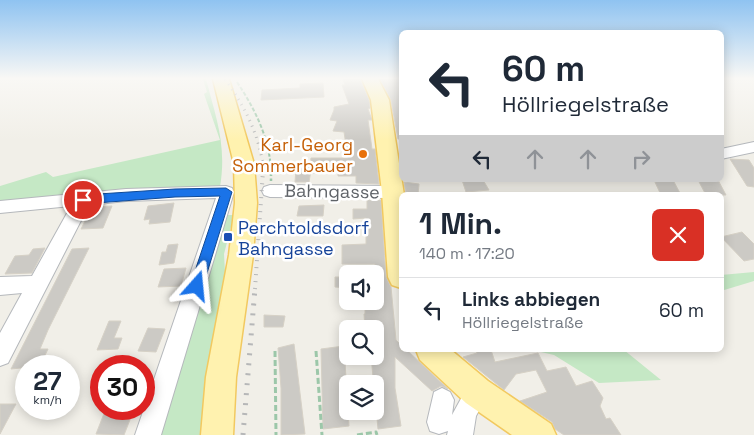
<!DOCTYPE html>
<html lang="de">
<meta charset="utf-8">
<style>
:root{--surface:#fff;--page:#f6f6f7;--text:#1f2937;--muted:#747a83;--line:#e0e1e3}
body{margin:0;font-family:"Space Grotesk",sans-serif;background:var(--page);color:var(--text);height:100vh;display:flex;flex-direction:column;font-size:19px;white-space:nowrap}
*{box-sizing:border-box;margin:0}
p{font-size:16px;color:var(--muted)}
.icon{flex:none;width:28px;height:28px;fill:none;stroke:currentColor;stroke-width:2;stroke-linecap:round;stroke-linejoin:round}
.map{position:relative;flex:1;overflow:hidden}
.side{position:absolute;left:399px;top:192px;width:325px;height:160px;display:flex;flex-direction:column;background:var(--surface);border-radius:8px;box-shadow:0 2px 12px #0003}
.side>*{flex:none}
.banner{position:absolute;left:399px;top:30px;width:325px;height:152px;border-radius:8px;box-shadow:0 2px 12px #0003;background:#fff;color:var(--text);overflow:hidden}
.fabs{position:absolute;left:339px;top:265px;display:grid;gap:10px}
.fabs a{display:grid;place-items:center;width:45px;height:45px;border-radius:8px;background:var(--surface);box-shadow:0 2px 12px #0003;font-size:25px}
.speed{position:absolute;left:15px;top:355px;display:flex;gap:10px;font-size:25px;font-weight:700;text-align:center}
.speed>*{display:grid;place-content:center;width:65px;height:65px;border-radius:50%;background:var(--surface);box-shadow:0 2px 12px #0003;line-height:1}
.speed small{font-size:12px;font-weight:400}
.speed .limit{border:8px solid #d22;background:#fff;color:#111}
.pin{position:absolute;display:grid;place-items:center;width:42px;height:42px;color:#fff;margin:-21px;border:2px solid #fff;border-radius:50%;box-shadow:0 1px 5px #0007}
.me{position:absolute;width:55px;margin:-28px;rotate:18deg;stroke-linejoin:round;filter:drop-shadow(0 0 4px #0008)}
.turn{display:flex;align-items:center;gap:18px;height:105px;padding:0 20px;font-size:22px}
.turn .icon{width:65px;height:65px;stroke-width:2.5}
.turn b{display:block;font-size:35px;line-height:42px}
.lanes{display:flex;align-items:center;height:48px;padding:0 20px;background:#0003;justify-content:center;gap:25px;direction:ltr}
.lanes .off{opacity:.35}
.round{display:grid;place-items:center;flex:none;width:52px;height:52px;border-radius:8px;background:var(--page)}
.overview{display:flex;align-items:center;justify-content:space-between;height:85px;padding:0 20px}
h1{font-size:30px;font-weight:600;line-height:38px}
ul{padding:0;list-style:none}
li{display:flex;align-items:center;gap:15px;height:65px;padding:0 20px;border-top:1px solid var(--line)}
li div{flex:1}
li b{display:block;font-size:19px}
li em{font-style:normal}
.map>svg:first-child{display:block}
.green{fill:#c5e8c5}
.building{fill:#cccac5;stroke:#d6d1c6}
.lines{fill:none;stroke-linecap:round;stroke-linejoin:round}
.minor-casing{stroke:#b5b8bc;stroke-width:2}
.major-casing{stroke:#f2c960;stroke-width:3}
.path-far2{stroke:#9cc7a9;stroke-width:2;stroke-dasharray:4 2;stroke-linecap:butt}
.path-far1{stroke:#9cc7a9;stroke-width:2.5;stroke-dasharray:5 2.5;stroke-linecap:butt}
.path{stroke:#9cc7a9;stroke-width:3;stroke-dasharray:6 3;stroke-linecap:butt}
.minor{fill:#fff;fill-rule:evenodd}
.major{fill:#fff2af;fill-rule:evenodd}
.rail-far2{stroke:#b6b7b8;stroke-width:3;stroke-dasharray:1 5;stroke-linecap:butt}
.rail-far1{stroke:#b6b7b8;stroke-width:4;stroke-dasharray:1 6;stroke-linecap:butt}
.rail{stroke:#b6b7b8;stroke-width:5;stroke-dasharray:2 8;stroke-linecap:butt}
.route{fill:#1a73e8;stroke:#114b97}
.food-dot{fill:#e8710a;stroke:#fff;stroke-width:2}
.transit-dot{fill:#1a4fb4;stroke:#fff;stroke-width:2}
.labels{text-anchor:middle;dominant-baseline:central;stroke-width:5;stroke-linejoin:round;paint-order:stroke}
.food-label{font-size:18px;fill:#c56008;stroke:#fff;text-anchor:end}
.street-label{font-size:18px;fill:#5f6368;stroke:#fff}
.transit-label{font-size:18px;fill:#164399;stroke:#fff;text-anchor:start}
</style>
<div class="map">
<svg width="754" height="435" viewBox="0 0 754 435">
<rect width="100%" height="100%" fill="#f1efe8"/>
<path class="green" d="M 203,79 L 206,79 C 216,118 227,145 220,187 L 74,194 L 0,201 L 0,186 L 46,172 L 53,177 L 220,140 L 204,94 L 207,92 Z
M 228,215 L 234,215 L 224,254 L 225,272 L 206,376 L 200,435 L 158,435 L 225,218 Z
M 754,272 L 754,281 L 721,291 L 721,275 Z
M 532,350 L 624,350 L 661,380 L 599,383 L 554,355 Z"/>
<path class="building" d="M 343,79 L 360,79 L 369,100 L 370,108 L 368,109 L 372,120 L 368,120 L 372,149 L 375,149 L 379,184 L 356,183 L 356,176 L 338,176 L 338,172 L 311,173 L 311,170 L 309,182 L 295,182 L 296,169 L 310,168 L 311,158 L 348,158 L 344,132 L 333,131 L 337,121 L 330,120 L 334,110 L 334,107 L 349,104 L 342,85 L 345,85 Z
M 380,79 L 401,79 L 401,139 L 398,139 L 391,100 Z
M 323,83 L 324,97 L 261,100 L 262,90 L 300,88 L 300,84 Z
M 730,159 L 749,160 L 754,168 L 754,187 L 747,186 Z
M 462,180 L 483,180 L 489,190 L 466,192 Z
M 654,180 L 673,180 L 681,195 L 661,195 Z
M 698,180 L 718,180 L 726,195 L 706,195 Z
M 404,182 L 419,184 L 418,195 L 406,195 Z
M 367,200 L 381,200 L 386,277 L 391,287 L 396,340 L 401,345 L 401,350 L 407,350 L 448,389 L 441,386 L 432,391 L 395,357 L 395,388 L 401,426 L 378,429 L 371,356 L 375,356 L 375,329 L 365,329 L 364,314 L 365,314 L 365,301 L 375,301 L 375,264 L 342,264 L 342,245 L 366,244 L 366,218 L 353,219 L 353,209 L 367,209 Z
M 174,203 L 170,222 L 149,224 L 150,219 L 144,220 L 148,206 Z
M 324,205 L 323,216 L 297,216 L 299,206 Z
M 112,206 L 103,228 L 81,229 L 92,207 Z
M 742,232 L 754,244 L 754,259 L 744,261 L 721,237 Z
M 178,244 L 174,263 L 159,265 L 162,252 L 166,252 L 168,245 Z
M 45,248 L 32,273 L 5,274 L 15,256 L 29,255 L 33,249 Z
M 89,248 L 48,330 L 40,349 L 48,349 L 40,366 L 11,369 L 72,249 Z
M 186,268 L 181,286 L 158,287 L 164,269 Z
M 335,277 L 348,277 L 348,288 L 335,287 Z
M 264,315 L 285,316 L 283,327 L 264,327 Z
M 109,321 L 121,321 L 114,338 L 122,338 L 118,349 L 97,350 Z
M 148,328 L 165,329 L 156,352 L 138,351 Z
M 294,344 L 305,434 L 281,435 L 281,388 L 278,348 Z
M 344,346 L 349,426 L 323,429 L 321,349 Z
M 476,350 L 491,350 L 495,362 L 538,353 L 547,371 L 566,367 L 576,386 L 592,381 L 603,398 L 600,406 L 606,419 L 610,418 L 621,435 L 564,435 L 555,429 L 552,422 L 520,401 L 547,392 L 536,370 L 516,374 L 504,390 L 463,357 L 477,353 Z
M 0,404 L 16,404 L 0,434 Z
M 105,411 L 133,412 L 124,435 L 96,434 Z"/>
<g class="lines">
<defs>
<path id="minor" d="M 754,142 L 754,152 L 721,159 L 721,149 Z
M 270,185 L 393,186 L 399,188 L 401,192 L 399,196 L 393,198 L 270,197 L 264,195 L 262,191 L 264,187 Z
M 226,186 L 232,188 L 234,192 L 161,435 L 135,435 L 216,198 L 126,201 L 89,205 L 8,363 L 0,366 L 0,333 L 22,293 L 0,295 L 0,277 L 32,276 L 71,206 L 0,213 L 0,201 L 126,189 Z
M 477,380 L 485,384 L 489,392 L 476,416 L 473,435 L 447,435 L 449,427 L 448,431 L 439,434 L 430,431 L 427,422 L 434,392 L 442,388 L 450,392 L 454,400 L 452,415 L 469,384 Z"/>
<path id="major" d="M 213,79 L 229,79 L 254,164 L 257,203 L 253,255 L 236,377 L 233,435 L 201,435 L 206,377 L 229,255 L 235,203 L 234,164 Z
M 362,79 L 378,79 L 389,100 L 404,195 L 401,195 L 401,288 L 392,285 L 388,277 L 382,192 L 371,100 Z
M 416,350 L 451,350 L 488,381 L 551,424 L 556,435 L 512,435 L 466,403 L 420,360 Z"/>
</defs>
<use href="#minor" class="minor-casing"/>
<use href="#major" class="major-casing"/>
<path class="path-far2" d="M 237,82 C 255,109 270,139 271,172"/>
<path class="path-far1" d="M 271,171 L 271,181"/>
<path class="path" d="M 275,351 L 276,435
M 316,351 L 322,435
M 357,435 L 376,432 L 377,435"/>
<use href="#minor" class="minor"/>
<use href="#major" class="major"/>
<path class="rail-far2" d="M 225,79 C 246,108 260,137 264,172"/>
<path class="rail-far1" d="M 255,289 L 263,171"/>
<path class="rail" d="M 243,435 L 255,288"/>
</g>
<linearGradient id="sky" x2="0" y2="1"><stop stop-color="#8fc3f1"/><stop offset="0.56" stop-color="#f9f8f5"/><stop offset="1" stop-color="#f9f8f5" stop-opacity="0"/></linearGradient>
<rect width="754" height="140" fill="url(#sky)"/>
<path class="route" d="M 226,188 L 232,192 L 203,286 L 201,290 L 192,290 L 190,286 L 220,196 L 175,197 L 83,204 L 77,200 L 83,195 L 175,189 Z"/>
<circle class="food-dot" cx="363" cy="154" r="5"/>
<rect class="transit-dot" x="223" y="232" width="10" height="10" rx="2.5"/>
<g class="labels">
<g class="food-label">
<text x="353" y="144">Karl-Georg<tspan x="353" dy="21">Sommerbauer</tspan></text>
</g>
<g class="street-label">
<text transform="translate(332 191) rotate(1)">Bahngasse</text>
</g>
<g class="transit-label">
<text x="238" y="227">Perchtoldsdorf<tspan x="238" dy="21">Bahngasse</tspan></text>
</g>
</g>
</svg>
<div class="fabs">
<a><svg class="icon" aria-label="sound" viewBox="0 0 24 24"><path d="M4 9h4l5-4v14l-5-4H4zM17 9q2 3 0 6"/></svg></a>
<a><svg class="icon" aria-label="search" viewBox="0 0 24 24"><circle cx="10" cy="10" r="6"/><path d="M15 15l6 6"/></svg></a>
<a><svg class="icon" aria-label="layers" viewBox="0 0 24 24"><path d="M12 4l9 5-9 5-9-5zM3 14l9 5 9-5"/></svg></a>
</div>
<div class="speed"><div>27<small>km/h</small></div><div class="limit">30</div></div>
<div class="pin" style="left:83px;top:200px;background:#d93025"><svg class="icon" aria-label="arrive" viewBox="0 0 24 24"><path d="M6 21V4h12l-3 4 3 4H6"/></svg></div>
<svg class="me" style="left:197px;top:286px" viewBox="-20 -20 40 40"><path d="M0-17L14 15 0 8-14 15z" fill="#1a73e8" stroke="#fff" stroke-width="4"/></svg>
<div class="banner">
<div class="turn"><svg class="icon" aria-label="left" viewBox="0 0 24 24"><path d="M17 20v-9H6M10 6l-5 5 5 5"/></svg><div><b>60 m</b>Höllriegelstraße</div></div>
<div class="lanes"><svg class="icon" aria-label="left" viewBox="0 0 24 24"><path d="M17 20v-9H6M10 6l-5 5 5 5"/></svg><svg class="icon off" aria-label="ahead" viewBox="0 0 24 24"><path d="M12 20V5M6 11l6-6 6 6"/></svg><svg class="icon off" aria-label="ahead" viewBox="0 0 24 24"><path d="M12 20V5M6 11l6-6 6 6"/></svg><svg class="icon off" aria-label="right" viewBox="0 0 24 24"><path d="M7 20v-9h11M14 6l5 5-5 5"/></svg></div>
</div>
<section class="side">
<div class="overview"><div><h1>1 Min.</h1><p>140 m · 17:20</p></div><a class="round" style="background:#d93025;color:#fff"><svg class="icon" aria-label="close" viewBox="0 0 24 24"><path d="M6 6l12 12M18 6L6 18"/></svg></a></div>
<ul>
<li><svg class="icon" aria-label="left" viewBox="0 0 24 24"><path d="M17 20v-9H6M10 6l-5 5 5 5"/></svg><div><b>Links abbiegen</b><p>Höllriegelstraße</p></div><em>60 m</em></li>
</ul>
</section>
</div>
